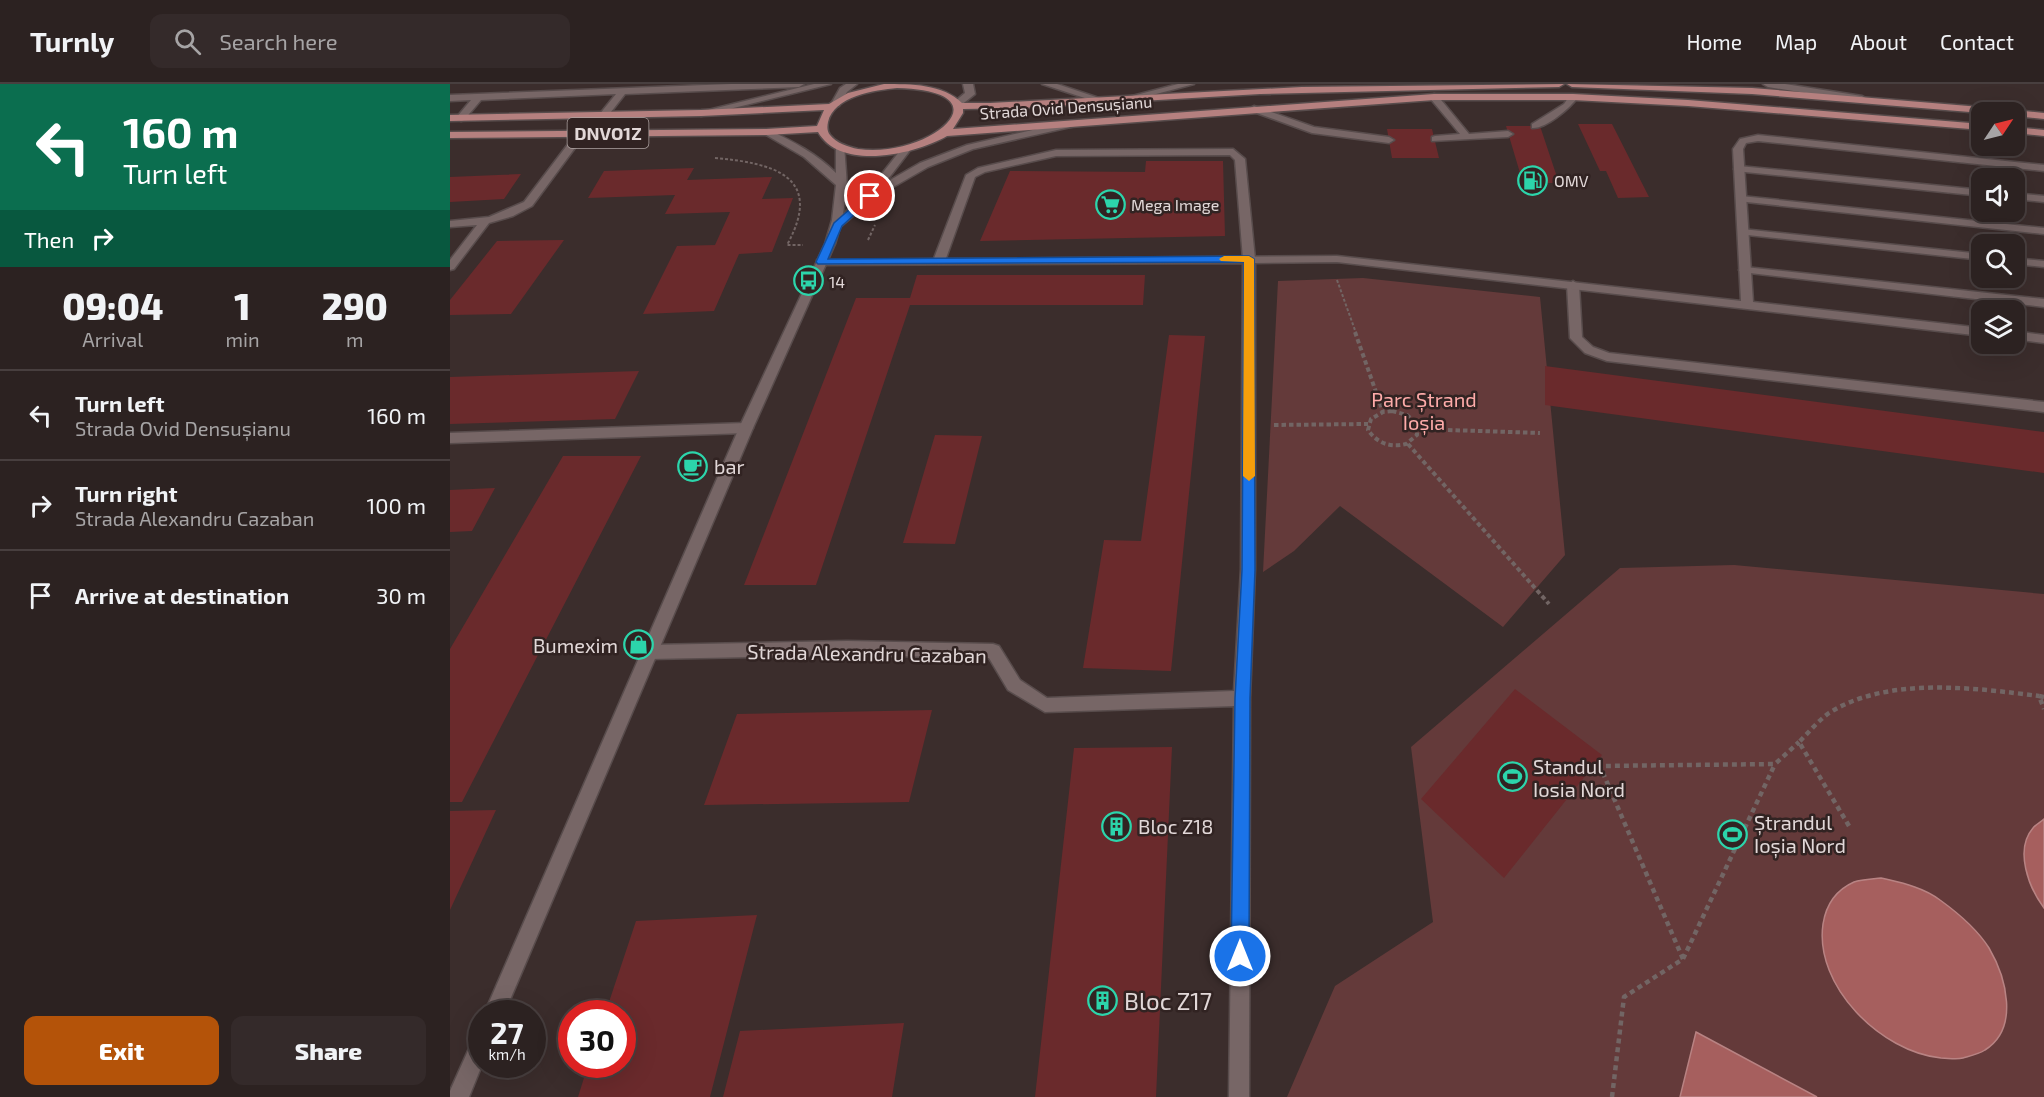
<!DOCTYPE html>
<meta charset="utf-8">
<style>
:root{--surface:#2c2221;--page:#342a2a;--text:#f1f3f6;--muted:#a6a4a5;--line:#483f3f;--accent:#b45309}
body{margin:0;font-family:"Exo 2",sans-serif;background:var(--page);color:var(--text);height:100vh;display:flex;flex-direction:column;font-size:22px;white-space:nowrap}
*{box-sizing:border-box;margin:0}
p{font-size:20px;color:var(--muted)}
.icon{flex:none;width:33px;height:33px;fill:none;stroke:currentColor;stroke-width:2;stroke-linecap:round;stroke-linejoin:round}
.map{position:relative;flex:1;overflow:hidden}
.sheet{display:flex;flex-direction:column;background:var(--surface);width:450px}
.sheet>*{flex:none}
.guide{background:#0b6e4f;color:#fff;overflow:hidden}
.needle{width:39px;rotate:55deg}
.buttons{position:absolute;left:1521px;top:18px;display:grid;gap:12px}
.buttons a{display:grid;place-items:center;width:54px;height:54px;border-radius:12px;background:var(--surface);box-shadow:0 6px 24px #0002,0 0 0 2px var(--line);font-size:30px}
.speed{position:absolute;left:18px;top:916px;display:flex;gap:12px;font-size:30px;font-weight:700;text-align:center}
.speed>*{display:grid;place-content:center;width:78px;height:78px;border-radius:50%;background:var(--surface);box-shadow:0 6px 24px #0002,0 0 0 2px var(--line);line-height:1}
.speed small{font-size:15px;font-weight:400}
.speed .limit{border:9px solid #d22;background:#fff;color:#111}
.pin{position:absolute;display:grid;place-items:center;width:51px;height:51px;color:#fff;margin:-26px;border:3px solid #fff;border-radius:50%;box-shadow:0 2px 6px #0007}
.me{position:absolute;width:66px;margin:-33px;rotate:0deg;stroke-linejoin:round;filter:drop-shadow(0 0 4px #0008)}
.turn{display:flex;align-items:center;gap:21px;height:126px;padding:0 24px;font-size:27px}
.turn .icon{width:78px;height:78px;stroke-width:2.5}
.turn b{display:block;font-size:42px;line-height:51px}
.then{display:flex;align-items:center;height:57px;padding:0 24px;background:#0003;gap:12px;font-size:22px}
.eta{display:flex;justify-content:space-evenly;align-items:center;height:102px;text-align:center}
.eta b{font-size:36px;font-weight:800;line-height:42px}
.button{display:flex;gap:12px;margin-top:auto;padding:12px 24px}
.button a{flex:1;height:69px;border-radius:12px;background:var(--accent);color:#fff;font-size:24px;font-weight:800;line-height:69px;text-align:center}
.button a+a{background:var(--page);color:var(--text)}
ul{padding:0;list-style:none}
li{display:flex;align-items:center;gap:18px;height:90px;padding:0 24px;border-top:2px solid var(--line)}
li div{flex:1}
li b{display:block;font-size:22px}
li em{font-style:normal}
header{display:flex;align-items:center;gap:36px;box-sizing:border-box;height:84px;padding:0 30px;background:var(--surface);border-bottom:2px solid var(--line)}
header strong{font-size:28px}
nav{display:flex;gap:33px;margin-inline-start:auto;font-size:21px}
.search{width:420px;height:54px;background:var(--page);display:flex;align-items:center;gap:15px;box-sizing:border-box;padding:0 21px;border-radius:12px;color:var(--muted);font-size:22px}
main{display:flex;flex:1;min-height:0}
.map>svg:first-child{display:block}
.green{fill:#643a3a}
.water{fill:#a65f5e;stroke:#b88383;stroke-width:1.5}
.building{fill:#6a2a2c}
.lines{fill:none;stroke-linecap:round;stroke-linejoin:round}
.lane-casing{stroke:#584c4c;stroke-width:3}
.street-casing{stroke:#584c4c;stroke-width:3}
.secondary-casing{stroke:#584c4c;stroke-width:3}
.primary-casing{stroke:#584c4c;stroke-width:3}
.path-far2{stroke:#726564;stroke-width:2;stroke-dasharray:3 2;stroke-linecap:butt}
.path-far1{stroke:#726564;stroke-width:4;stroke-dasharray:4.5 3;stroke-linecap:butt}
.path{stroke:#726564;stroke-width:4.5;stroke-dasharray:5 4;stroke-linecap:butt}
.lane{fill:#766;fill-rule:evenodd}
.street{fill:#766;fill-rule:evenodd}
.secondary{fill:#766;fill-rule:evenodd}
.primary{fill:#b5807f;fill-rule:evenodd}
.route{fill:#1a73e8;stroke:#114b97;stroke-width:1.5}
.slow{fill:#f59e0b}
.labels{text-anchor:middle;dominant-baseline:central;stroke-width:5;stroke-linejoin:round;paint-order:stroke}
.far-street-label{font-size:16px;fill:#e2d8d8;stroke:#312322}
.far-poi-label{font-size:16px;fill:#e2d8d8;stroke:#312322;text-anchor:start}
.shield{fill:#312322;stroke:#ada2a1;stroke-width:1.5}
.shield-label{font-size:18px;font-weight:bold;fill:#e2d8d8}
.park-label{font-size:20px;fill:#feaba9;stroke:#312322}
.poi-label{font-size:20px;fill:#e2d8d8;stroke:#312322;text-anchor:start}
.street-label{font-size:20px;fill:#e2d8d8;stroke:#312322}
.near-poi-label{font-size:24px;fill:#e2d8d8;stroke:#312322;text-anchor:start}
</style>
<header>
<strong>Turnly</strong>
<div class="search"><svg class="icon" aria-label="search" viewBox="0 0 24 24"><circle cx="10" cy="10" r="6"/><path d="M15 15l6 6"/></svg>Search here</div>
<nav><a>Home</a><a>Map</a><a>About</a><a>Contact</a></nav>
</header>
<main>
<section class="sheet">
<div class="guide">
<div class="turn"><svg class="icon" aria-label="left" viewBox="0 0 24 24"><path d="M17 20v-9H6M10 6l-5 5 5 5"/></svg><div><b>160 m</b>Turn left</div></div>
<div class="then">Then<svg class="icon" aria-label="right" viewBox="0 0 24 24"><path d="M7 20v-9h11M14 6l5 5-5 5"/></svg></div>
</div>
<div class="eta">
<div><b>09:04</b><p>Arrival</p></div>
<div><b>1</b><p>min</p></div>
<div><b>290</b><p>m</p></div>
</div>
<ul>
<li><svg class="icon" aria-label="left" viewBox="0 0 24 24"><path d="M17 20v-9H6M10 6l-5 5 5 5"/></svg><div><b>Turn left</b><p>Strada Ovid Densușianu</p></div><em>160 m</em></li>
<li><svg class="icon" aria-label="right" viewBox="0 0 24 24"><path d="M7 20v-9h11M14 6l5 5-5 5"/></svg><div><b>Turn right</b><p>Strada Alexandru Cazaban</p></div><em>100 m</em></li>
<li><svg class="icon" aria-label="arrive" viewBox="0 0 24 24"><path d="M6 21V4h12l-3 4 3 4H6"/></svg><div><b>Arrive at destination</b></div><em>30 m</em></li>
</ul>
<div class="button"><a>Exit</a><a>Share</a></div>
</section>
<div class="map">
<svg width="1594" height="1013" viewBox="0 0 1594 1013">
<rect width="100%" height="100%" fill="#3b2d2c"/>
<path class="green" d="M 913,194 L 1090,213 L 1115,471 L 1053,543 L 890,422 L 844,467 L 813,488 L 828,197 Z
M 1284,481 L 1594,510 L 1594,1013 L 837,1013 L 885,902 L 983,838 L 961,663 L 1170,484 Z"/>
<path class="water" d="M 1594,735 L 1594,824 C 1579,804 1564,766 1583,744 C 1585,741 1591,738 1594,735 Z
M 1431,794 C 1452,799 1473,803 1490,816 C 1508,829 1527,845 1539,864 C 1556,893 1570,944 1535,966 C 1529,970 1520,972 1513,974 C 1506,976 1498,974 1491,974 C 1431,968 1364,902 1373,840 C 1376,821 1386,806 1404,798 C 1412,795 1423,795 1431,794 Z
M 1246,948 L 1367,1013 L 1230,1013 Z"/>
<path class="building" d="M 1128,40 L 1162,40 L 1199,113 L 1168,114 L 1156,87 L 1150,87 Z
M 1056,42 L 1090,42 L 1109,99 L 1073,99 Z
M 937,45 L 982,45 L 989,74 L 942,74 Z
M 696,77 L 773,77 L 775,152 L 530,157 L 560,87 L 695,88 Z
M 244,84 L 237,96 L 322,93 L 312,115 L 343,114 L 322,168 L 289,170 L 264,227 L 193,230 L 227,162 L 265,161 L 280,128 L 215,130 L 225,111 L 138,114 L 154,87 Z
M 71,90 L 54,115 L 0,118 L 0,93 Z
M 114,156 L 61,230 L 0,231 L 0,216 L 47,157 Z
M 467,191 L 695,191 L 693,221 L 460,221 L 366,501 L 294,501 L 406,214 L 460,214 Z
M 719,251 L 755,252 L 721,587 L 633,584 L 654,456 L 691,457 Z
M 1095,282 L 1594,348 L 1594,389 L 1095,321 Z
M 189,287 L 165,335 L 0,340 L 0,293 Z
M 485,351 L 532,352 L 505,460 L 453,459 Z
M 113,372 L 191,372 L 12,718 L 0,718 L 0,565 Z
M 45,404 L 22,447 L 0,448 L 0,406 Z
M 1065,605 L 1152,671 L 1054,794 L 971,715 Z
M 482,626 L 459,718 L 254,721 L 287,630 Z
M 722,663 L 706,1013 L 585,1013 L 624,664 Z
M 46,726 L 0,826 L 0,727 Z
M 307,831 L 260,1013 L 128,1013 L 138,981 L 172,981 L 172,930 L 155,930 L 186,837 Z
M 454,939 L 442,1013 L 273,1013 L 290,947 Z"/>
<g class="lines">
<defs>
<path id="lane" d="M 281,0 L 354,0 L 349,3 L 175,10 L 157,33 L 154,34 L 149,31 L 166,10 L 31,16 L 14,36 L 11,37 L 6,34 L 21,16 L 0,17 L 0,11 Z
M 728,0 L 744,0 L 672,19 L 667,16 Z
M 1313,0 L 1335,0 L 1412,12 L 1417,15 L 1412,18 L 1318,3 Z
M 984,10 L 987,11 L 1019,50 L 1058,47 L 1063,50 L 1058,53 L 982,57 L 982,53 L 985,52 L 1010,50 L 979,13 Z
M 1120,11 L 1128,13 C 1120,24 1096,45 1082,44 L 1082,40 L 1114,20 Z
M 804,22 L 864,43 L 939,53 L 944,56 L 939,59 L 862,49 L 801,27 L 799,25 Z
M 783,65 L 795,75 L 805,175 L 803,177 L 795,177 L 793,175 L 785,76 L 780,71 L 606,72 L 535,88 L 525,93 L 495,177 L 489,180 L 483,177 L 516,91 L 528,84 L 606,66 Z
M 1289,82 L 1532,106 L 1532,112 L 1285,87 L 1284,85 Z
M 1564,109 L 1594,112 L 1594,118 L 1564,115 Z
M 1291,112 L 1594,144 L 1594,150 L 1287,117 L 1287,113 Z
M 1292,145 L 1532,170 L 1532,176 L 1288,150 L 1288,146 Z
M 1564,174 L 1594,177 L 1594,183 L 1564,180 Z
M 1295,183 L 1594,215 L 1594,223 L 1291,188 L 1289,186 Z
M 1123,197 L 1129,201 L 1132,253 L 1143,263 L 1159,269 L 1594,318 L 1594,328 L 1157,277 L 1135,269 L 1120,254 L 1117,201 Z"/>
<path id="street" d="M 128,47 L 136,49 L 82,122 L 63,132 L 39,139 L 4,185 L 0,186 L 0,176 L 27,141 L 0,143 L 0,137 L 39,133 L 74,118 Z
M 1308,51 L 1594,81 L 1594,87 L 1308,57 L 1296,59 L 1293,65 L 1303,218 L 1532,244 L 1532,252 L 887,178 L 805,179 L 805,485 L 800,614 L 799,1013 L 779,1013 L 784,622 L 595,628 L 558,606 L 539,574 L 397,571 L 199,575 L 193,573 L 191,568 L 193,563 L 199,561 L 397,557 L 543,560 L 549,562 L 570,596 L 597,614 L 784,607 L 791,485 L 793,179 L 371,181 L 367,180 L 367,176 L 887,172 L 1291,217 L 1283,65 L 1290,55 Z
M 1564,247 L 1594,251 L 1594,259 L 1564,255 Z
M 296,339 L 303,344 L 296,349 L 0,359 L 0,349 Z"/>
<path id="secondary" d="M 364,0 L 381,0 L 251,32 L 246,29 Z
M 396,0 L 407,0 L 397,8 L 389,22 L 383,22 L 381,20 L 390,4 Z
M 513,0 L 523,0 L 525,10 L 510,22 L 504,22 L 504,18 L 515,9 Z
M 592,0 L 607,0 L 658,17 L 650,19 Z
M 622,37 L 625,38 L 625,42 L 523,65 L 478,83 L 424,114 L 390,143 L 385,160 L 303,344 L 54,930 L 34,930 L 289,344 L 375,160 L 382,136 L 386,101 L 354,73 L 311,48 L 319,46 C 344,58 367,70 386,89 L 386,63 L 394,61 L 397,102 L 393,130 L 416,110 L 453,63 L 461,65 L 435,99 L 470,79 L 517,61 Z
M 32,948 L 32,981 L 19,1013 L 0,1013 L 0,1007 L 25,951 Z"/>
<path id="primary" d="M 434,0 C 461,0 493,0 512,19 L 540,19 L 852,3 L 1114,0 L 1109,3 L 810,10 L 572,24 L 513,25 L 513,29 L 503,45 L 984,10 L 1123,10 L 1238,16 L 1532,40 L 1532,46 L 1238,22 L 1123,16 L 984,16 L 497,52 C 466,70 391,88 368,48 L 316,51 L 0,54 L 0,48 L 316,45 L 367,42 L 374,26 L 251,32 L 0,37 L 0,31 L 251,26 L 379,20 L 398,9 ZM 447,4 C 561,7 479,75 408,65 C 398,63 386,59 380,51 C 377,47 377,43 378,38 C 384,12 425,6 447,4 Z
M 1117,0 L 1302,4 L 1555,25 L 1560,28 L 1532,29 L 1302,10 L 1122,3 Z
M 1564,26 L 1594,29 L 1594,35 L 1564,32 L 1564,28 L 1560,28 Z
M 1564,43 L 1594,46 L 1594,52 L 1564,49 Z"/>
</defs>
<use href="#lane" class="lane-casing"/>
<use href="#street" class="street-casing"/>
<use href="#secondary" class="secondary-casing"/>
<use href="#primary" class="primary-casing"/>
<path class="path-far2" d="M 265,74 C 323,79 375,92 337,161 L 353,161
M 418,156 L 425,141
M 887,196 L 906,249"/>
<path class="path-far1" d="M 905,248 L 933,328
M 942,327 L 957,331 L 967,340 L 967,351 L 956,360 C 940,364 927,359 918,346 L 921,335 L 933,328 Z
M 824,341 L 918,340
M 968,345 L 1090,349
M 958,360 L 1099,520"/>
<path class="path" d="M 1594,613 L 1589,612 L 1594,625
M 1399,742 L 1349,658 C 1359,648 1368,637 1379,629 C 1437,592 1525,604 1589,612
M 1233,875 L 1150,682 L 1325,680 L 1349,658
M 1162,1013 L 1174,913 L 1233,875 L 1325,680"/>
<use href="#lane" class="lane"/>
<use href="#street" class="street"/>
<use href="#secondary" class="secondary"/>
<use href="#primary" class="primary"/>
</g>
<path class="route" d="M 417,110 L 425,112 L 392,142 L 378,175 L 799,172 L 804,175 L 805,486 L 800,614 L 799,872 L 796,878 L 790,881 L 784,878 L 781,872 L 785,614 L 792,486 L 794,178 L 368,180 L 366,178 L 384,139 Z"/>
<path class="slow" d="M 774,172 L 799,172 L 804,175 L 805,392 L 799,397 L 793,392 L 794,178 L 771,177 L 769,175 Z"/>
<defs>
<symbol id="fuel-ring" viewBox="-11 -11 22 22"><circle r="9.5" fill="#312322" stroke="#2cd5ab" stroke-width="1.5"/><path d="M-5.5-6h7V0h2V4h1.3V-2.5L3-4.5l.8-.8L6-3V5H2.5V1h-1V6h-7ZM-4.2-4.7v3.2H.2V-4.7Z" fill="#2cd5ab"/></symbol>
<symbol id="supermarket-ring" viewBox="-11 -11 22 22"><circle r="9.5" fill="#312322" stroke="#2cd5ab" stroke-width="1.5"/><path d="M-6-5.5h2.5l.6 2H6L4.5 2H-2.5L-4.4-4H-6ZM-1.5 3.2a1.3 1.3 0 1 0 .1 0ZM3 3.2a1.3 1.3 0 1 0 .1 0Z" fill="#2cd5ab"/></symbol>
<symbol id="bus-ring" viewBox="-11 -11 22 22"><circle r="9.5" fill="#312322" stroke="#2cd5ab" stroke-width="1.5"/><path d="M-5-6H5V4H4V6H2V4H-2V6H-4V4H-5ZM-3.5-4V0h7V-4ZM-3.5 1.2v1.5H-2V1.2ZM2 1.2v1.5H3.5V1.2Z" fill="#2cd5ab"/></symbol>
<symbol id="cafe-ring" viewBox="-11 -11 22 22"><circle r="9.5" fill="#312322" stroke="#2cd5ab" stroke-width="1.5"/><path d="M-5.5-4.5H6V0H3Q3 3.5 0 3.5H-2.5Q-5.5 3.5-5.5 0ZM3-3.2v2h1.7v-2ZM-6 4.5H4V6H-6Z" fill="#2cd5ab"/></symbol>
<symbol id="shop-ring" viewBox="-11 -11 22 22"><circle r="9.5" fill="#312322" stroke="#2cd5ab" stroke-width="1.5"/><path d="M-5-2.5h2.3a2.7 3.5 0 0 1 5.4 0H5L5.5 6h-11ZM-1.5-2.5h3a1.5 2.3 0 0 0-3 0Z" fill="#2cd5ab"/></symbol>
<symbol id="stadium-ring" viewBox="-11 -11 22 22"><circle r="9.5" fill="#312322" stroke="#2cd5ab" stroke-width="1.5"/><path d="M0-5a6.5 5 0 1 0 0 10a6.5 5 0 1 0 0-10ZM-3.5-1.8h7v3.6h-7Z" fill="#2cd5ab"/></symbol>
<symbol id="building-ring" viewBox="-11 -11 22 22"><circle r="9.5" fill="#312322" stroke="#2cd5ab" stroke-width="1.5"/><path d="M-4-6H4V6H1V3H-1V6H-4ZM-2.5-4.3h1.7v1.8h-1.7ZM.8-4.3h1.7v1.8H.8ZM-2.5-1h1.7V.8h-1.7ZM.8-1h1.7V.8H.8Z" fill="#2cd5ab"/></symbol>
</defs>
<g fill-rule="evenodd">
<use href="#fuel-ring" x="1066" y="80" width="33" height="33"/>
<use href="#supermarket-ring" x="644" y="104" width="33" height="33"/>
<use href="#bus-ring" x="342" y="180" width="33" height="33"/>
<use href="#cafe-ring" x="226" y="366" width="33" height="33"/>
<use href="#shop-ring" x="172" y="544" width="33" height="33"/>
<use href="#stadium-ring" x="1046" y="676" width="33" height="33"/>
<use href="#building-ring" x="650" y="726" width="33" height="33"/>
<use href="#stadium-ring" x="1266" y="734" width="33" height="33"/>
<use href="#building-ring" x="636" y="900" width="33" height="33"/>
</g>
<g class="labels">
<g class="far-street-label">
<text transform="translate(616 23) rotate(-4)">Strada Ovid Densușianu</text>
</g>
<g class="far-poi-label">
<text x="1104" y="96">OMV</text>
<text x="681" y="120">Mega Image</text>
<text x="379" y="197">14</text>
</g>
<rect class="shield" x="117.5" y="34" width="81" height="30" rx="4.5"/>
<g class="shield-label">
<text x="158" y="49">DNVO1Z</text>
</g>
<g class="park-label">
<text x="974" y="315">Parc Ștrand<tspan x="974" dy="23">Ioșia</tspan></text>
</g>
<g class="poi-label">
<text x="264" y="382">bar</text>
<text x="168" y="561" text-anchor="end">Bumexim</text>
<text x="1083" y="682">Standul<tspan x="1083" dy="23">Iosia Nord</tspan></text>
<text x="1304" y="738">Ștrandul<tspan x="1304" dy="23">Ioșia Nord</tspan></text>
<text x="688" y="742">Bloc Z18</text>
</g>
<g class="street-label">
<text transform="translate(417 569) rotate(1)">Strada Alexandru Cazaban</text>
</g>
<g class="near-poi-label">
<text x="674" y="916">Bloc Z17</text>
</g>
</g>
</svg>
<div class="buttons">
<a><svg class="needle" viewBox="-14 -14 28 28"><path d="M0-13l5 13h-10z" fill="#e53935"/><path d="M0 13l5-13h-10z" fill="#a6a4a5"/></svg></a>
<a><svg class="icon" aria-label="sound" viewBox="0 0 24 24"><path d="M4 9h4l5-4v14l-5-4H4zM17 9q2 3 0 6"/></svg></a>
<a><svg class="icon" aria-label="search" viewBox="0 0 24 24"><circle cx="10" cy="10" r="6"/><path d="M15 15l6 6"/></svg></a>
<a><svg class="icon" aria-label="layers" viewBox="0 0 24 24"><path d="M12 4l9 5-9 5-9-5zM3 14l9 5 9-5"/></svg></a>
</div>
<div class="speed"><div>27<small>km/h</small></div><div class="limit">30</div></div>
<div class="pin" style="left:420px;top:112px;background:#d93025"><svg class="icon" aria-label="arrive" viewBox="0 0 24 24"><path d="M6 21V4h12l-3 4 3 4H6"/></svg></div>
<svg class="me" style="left:790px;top:872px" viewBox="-20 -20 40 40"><circle r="17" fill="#1a73e8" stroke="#fff" stroke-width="3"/><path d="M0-11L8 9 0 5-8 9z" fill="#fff"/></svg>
</div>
</main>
